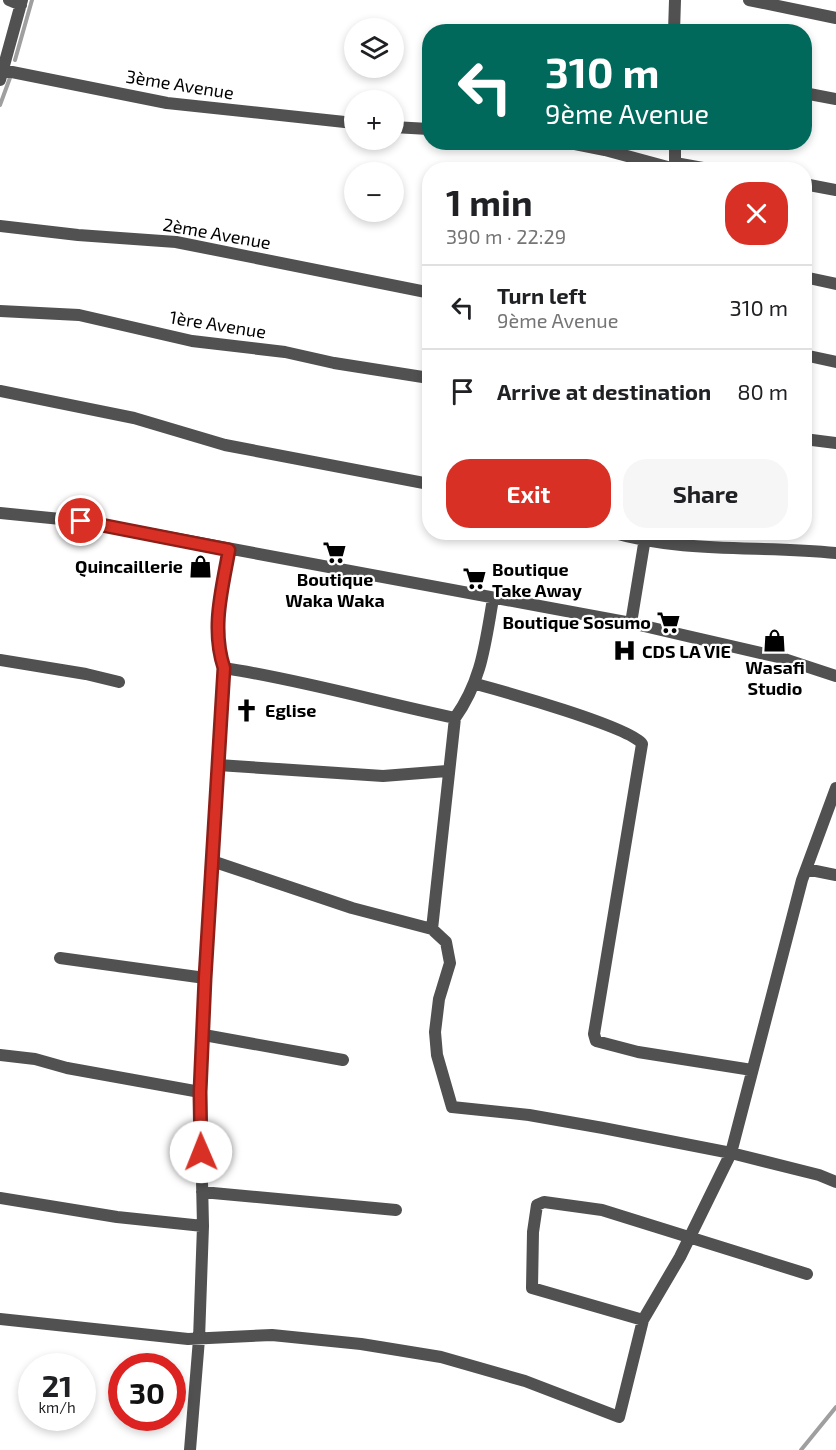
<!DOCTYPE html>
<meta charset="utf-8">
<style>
:root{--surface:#fff;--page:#f6f6f6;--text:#202124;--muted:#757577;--line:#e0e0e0;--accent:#d93025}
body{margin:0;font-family:"Exo 2",sans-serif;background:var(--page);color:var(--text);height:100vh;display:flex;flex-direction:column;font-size:22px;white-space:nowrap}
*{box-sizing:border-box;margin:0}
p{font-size:20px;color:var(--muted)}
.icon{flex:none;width:33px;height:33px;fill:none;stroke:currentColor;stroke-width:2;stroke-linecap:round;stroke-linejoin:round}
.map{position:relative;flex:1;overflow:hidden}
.sheet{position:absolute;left:422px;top:162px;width:390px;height:378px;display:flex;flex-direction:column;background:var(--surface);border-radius:24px;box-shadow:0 3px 9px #0003}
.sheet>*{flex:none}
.guide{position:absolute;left:422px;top:24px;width:390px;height:126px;border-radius:24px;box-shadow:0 3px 9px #0003;background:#00695c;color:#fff;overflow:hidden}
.fabs{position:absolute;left:344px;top:18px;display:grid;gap:12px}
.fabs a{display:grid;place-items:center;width:60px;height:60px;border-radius:50%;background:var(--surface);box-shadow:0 3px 9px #0003;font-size:30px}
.speed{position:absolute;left:18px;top:1353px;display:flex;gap:12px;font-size:30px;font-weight:700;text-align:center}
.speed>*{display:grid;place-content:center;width:78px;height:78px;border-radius:50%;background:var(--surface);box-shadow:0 3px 9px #0003;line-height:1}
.speed small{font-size:15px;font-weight:400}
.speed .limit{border:9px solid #d22;background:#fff;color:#111}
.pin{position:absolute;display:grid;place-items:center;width:51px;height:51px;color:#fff;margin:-26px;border:3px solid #fff;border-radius:50%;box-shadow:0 2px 6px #0007}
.me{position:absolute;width:66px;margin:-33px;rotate:359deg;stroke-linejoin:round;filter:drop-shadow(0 0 4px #0008)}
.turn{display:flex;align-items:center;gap:21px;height:126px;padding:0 24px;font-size:27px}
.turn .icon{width:78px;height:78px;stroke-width:2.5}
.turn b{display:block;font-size:42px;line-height:51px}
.round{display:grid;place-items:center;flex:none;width:63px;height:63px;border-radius:24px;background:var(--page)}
.summary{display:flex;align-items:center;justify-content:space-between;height:102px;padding:0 24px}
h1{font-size:36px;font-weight:700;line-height:45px}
.cta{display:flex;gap:12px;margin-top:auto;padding:12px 24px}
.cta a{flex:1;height:69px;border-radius:24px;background:var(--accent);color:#fff;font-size:24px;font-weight:700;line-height:69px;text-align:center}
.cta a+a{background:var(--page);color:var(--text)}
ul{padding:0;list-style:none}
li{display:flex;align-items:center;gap:18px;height:84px;padding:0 24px;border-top:2px solid var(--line)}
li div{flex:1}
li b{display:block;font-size:22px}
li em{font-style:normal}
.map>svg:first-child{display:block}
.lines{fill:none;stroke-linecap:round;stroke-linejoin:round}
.stream{stroke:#9f9f9f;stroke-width:4}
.street{stroke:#515151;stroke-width:12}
.route-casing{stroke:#8d1f18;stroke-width:15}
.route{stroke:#d93025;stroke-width:10}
.labels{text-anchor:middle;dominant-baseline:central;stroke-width:4.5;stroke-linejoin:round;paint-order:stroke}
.street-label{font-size:18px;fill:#000;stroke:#fff}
.poi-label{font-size:18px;font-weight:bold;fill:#000;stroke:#fff;text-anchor:start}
</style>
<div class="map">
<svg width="836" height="1450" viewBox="0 0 836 1450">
<rect width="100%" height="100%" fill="#fff"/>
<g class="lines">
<path class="stream" d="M 15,60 L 32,0
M 0,105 L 11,75
M 801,1450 L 836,1407"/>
<path class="street" d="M 9,0 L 21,5
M 749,0 L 836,18
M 674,32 L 675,0
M 2,70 L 167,103 L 354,123
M 0,80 L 22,0
M 804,93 L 836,99
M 393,127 L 429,129
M 565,142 L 605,150 L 675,169
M 675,163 L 714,170
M 675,170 L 675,142
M 804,184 L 836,190
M 0,226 L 78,235 L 176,242 L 426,292
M 804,277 L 836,284
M 0,311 L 79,315 L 192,341 L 285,352 L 334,363 L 429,378
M 804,355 L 836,362
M 0,391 L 134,418 L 225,445 L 429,484
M 804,439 L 836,443
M 0,513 L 81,521 L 631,623 L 778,657 L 836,676
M 611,532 C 685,554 761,545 836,553
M 631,623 L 646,532
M 0,660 L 86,674 L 119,682
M 224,668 C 302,680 378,702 455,718
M 476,684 C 502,691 631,727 642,744 L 594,1034 L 596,1041 L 638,1052 L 752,1070
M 218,765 L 383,776 L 447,771
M 212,861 L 352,908 L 432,929 L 446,942 L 450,963 L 439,999 L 435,1032 L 437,1055 L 452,1107 L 529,1115 L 603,1128 L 731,1153 L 819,1175 L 836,1182
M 806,869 L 836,875
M 432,929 L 455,718 C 482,680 485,644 493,599
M 60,958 L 205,978
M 204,1035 L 343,1060
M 0,1055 L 35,1059 L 67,1068 L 200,1092
M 202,1192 L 396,1210
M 0,1198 L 117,1217 L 203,1226
M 0,1319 L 188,1339 L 272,1335 L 361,1344 L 441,1357 L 525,1381 L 619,1417 L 643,1320 L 680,1257 L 731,1153 L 802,880 L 836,788
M 643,1320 L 532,1288 L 533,1232 L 537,1205 L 544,1202 L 602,1210 L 807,1274
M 190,1450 L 199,1339 L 203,1226 L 200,1092 L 205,978 L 224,668 C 211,628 222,590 229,550"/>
</g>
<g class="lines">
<defs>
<path id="route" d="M 81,521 L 229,550 C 222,590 211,628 224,668 L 205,978 L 200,1092 L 201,1152"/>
</defs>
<use href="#route" class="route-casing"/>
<use href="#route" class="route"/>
</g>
<defs>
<symbol id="supermarket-bare" viewBox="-9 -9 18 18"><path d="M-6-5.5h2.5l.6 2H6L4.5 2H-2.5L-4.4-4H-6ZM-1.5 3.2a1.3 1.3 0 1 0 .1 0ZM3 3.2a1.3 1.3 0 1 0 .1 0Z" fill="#000" stroke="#fff" stroke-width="2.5" paint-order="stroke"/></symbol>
<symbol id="shop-bare" viewBox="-9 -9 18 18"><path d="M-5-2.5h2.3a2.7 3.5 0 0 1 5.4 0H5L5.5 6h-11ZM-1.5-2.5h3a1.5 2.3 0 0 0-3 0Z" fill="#000" stroke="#fff" stroke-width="2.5" paint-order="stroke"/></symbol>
<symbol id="hospital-bare" viewBox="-9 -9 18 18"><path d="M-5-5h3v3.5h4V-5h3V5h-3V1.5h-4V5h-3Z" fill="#000" stroke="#fff" stroke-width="2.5" paint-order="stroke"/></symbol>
<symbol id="church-bare" viewBox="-9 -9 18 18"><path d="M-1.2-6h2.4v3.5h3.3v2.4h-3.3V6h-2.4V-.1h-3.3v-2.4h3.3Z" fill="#000" stroke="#fff" stroke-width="2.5" paint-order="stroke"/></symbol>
</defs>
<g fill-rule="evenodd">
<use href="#supermarket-bare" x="318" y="536" width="33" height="33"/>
<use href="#shop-bare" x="184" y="550" width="33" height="33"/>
<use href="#supermarket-bare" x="458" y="562" width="33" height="33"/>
<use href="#supermarket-bare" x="652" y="606" width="33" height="33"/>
<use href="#shop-bare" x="758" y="624" width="33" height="33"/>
<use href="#hospital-bare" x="608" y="634" width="33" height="33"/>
<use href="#church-bare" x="230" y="694" width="33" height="33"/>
</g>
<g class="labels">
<g class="street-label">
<text transform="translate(180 84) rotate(9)">3ème Avenue</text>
<text transform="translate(217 233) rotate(10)">2ème Avenue</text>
<text transform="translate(218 324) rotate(9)">1ère Avenue</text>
</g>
<g class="poi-label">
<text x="183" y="566" text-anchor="end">Quincaillerie</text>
<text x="492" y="569">Boutique<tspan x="492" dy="21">Take Away</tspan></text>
<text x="335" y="579" text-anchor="middle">Boutique<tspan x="335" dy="21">Waka Waka</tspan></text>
<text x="651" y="622" text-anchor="end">Boutique Sosumo</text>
<text x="642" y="651">CDS LA VIE</text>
<text x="775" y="667" text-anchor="middle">Wasafi<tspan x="775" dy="21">Studio</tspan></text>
<text x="265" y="710">Eglise</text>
</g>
</g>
</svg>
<div class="fabs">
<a><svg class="icon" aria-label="layers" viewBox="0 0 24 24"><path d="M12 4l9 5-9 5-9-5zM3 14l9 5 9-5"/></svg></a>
<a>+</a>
<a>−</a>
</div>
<div class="speed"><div>21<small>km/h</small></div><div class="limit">30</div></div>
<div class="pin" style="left:81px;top:521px;background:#d93025"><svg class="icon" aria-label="arrive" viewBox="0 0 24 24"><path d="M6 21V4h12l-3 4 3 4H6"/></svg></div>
<svg class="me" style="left:201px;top:1152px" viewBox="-20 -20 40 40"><circle r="19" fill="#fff"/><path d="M0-13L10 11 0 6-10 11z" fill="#d93025"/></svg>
<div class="guide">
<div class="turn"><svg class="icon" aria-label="left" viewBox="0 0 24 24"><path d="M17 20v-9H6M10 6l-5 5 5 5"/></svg><div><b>310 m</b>9ème Avenue</div></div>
</div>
<section class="sheet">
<div class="summary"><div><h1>1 min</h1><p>390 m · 22:29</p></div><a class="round" style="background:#d93025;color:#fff"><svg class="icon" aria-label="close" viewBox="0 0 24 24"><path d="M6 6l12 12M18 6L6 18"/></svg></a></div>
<ul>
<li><svg class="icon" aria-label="left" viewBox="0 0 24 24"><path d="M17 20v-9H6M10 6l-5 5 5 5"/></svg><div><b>Turn left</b><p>9ème Avenue</p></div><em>310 m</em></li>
<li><svg class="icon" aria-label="arrive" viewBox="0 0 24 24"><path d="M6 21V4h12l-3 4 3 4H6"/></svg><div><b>Arrive at destination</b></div><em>80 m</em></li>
</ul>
<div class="cta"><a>Exit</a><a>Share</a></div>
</section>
</div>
